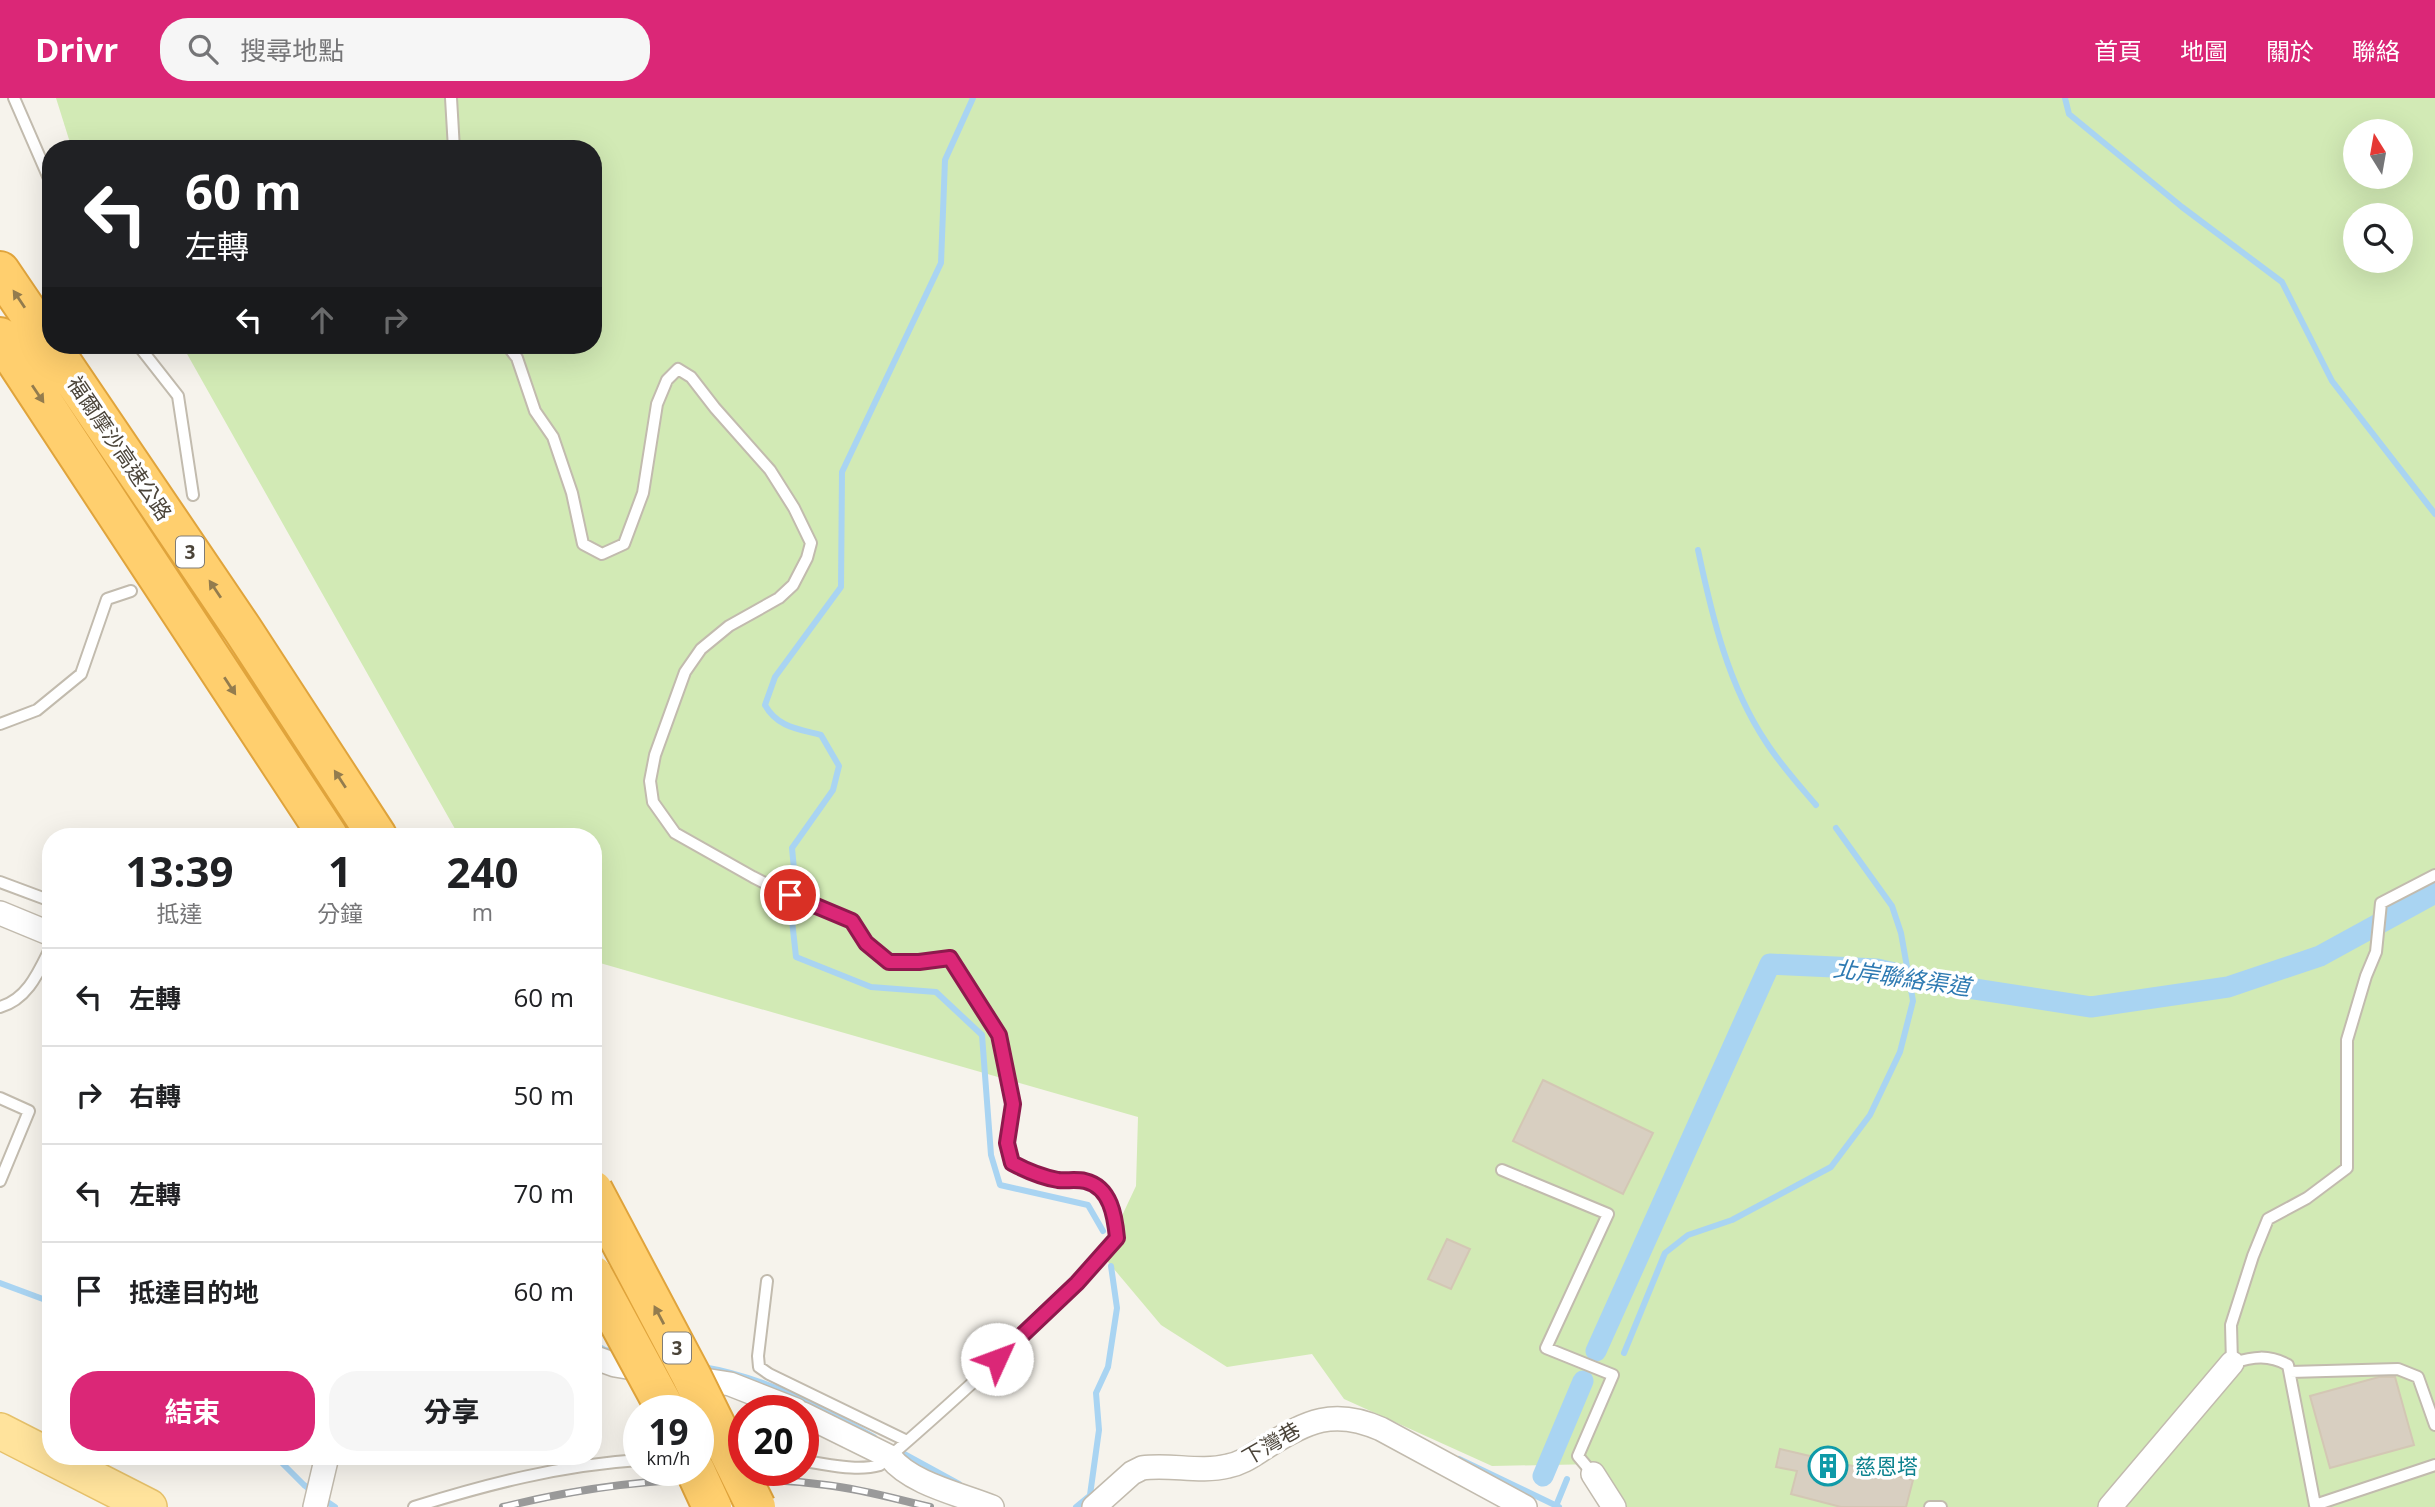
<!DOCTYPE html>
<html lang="zh-TW">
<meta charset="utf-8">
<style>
:root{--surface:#fff;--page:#f6f6f6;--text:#202124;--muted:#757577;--line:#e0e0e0;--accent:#db2777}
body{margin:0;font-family:"Open Sans","Noto Sans TC",sans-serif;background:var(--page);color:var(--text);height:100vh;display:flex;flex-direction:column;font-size:26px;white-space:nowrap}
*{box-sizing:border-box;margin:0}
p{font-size:23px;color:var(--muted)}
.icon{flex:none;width:38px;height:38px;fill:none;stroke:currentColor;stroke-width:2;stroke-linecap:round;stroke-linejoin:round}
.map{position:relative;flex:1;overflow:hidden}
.drawer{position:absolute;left:42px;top:730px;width:560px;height:637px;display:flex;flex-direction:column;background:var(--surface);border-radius:28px;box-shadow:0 7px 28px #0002}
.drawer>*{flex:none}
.banner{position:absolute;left:42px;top:42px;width:560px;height:214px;border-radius:28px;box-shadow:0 7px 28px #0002;background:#202124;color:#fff;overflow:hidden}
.needle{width:46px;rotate:349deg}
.controls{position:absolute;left:2343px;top:21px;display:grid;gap:14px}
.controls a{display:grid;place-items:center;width:70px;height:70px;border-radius:50%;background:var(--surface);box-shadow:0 7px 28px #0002;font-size:35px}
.speed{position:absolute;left:623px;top:1297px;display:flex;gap:14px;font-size:35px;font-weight:700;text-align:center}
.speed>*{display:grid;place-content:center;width:91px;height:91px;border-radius:50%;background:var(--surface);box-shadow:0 7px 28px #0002;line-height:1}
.speed small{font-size:18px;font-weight:400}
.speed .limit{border:10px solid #d22;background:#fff;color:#111}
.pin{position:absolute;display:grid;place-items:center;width:60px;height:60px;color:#fff;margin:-30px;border:4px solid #fff;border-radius:50%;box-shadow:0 2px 7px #0007}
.me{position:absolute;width:77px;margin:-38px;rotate:47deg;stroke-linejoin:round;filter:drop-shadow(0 0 5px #0008)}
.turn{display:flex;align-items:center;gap:24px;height:147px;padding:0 28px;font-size:32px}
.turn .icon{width:91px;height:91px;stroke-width:2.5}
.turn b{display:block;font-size:49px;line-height:60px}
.lanes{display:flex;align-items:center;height:66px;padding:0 28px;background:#0003;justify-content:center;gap:35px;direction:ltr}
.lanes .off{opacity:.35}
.eta{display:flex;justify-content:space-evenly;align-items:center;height:119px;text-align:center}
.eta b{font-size:42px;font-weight:700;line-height:49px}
.button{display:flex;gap:14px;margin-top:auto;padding:14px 28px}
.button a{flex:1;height:80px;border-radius:28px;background:var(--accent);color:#fff;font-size:28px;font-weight:700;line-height:80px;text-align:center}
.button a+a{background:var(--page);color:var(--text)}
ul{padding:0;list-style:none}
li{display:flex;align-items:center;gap:21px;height:98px;padding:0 28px;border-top:2px solid var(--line)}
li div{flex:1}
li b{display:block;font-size:26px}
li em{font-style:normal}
header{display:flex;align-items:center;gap:42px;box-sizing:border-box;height:98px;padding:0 35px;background:var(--accent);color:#fff}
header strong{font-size:33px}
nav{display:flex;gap:38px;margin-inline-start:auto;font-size:24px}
.search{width:490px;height:63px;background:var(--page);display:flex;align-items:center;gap:18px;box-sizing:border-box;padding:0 24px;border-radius:28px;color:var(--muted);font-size:26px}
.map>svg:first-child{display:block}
.green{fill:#d2eab5;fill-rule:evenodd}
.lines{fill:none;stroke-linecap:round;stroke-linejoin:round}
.stream{stroke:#a9d4f2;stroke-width:6}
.canal{stroke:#a9d4f2;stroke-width:21}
.building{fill:#d8cfc1;stroke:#d3c7b4;stroke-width:2}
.service-casing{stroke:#c2bbae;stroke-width:14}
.minor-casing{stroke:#c2bbae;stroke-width:26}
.primary-casing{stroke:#e6c16a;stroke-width:38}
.motorway-casing{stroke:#e0a43c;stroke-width:42}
.service{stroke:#fff;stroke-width:10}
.minor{stroke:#fff;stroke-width:23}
.primary{stroke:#ffe39c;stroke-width:35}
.motorway{stroke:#ffcf6e;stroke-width:38}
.rail-casing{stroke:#9a9a9a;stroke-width:8}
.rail{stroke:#fff;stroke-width:5;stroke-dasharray:16;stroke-linecap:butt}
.motorway-bridge-casing{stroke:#e0a43c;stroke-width:42;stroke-linecap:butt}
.motorway-bridge{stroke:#ffcf6e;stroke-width:38}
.oneway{fill:#937c4e}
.route-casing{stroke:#8e194d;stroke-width:18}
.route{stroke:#db2777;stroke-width:12}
.labels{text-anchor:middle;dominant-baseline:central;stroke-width:7;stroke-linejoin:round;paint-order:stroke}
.shield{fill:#fff;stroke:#817c74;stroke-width:2}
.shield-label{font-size:19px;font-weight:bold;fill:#4b4439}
.street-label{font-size:21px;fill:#4b4439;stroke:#fff}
.culture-label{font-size:21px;fill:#0d838f;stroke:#fff;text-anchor:start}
.water-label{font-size:23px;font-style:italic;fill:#2e7ab2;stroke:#fff}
</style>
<header>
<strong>Drivr</strong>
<div class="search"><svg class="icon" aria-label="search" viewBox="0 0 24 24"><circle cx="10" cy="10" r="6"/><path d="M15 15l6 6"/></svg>搜尋地點</div>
<nav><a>首頁</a><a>地圖</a><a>關於</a><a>聯絡</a></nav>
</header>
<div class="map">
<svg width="2435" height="1409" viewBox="0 0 2435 1409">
<rect width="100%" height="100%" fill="#f6f3ec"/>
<path class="green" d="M 56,0 L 2435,0 L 2435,1409 L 1626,1409 L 1598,1366 L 1492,1368 L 1344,1301 L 1312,1256 L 1227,1269 L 1161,1227 L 1103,1158 L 1136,1088 L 1138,1019 L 593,863 L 593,738 L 459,738 L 182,247 L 593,247 L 593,51 L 72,51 ZM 2356,33 L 2401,33 L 2401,79 L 2356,79 ZM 2356,117 L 2401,117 L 2401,163 L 2356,163 Z"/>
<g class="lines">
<path class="stream" d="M 2065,0 L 2069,16 L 2182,109 L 2282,184 L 2332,283 L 2435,416
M 1698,452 C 1712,518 1728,587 1766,644 C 1780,666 1799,687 1816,707
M 795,782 L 792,750 L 833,692 L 839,668 L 821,637 C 798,631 777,629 765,607 L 775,579 L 841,489 L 842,374 L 941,165 L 945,62 L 973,0
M 790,804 L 796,859 L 871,889 L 936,894 L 982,937 L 991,1057 L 1000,1087 L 1088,1107 L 1103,1133
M 0,1185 L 51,1204
M 593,1245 L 605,1252 L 620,1255
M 1624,1255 L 1665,1155 L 1688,1137 L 1732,1122 L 1831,1069 L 1870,1017 L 1900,954 L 1913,903 L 1901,835 L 1892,808 L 1836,730
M 703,1269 C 764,1279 820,1309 874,1339
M 895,1351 L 959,1386
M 275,1358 L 304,1387 L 315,1395
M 1459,1361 L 1559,1409
M 1090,1397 L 1099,1332 L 1096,1295 L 1108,1269 L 1117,1210 L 1111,1168
M 323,1401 L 335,1409
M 1556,1408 L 1567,1381
M 1076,1409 L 1093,1395"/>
<path class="canal" d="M 1596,1253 L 1770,866 L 1877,871 L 1942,886 L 2091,909 L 2228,889 L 2320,858 L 2435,795
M 1543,1378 L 1583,1283"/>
</g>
<path class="building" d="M 1543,982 L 1653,1035 L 1623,1096 L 1513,1043 Z
M 1447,1141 L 1470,1151 L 1451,1191 L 1428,1181 Z
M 2379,1279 L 2395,1279 L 2414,1347 L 2330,1370 L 2310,1298 Z
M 1780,1351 L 1913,1382 L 1906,1409 L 1841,1409 L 1791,1396 L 1797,1373 L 1776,1369 Z"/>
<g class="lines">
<defs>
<path id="service" d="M 14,0 L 51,85
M 451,0 L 454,51
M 138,247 L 178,298 L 193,397
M 507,247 L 517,260 L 535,313 L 553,339 L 572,395 L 583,446 L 602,456 L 624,446 L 643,395 L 657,306 L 667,282 L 678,271 L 691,279 L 715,310 L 770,372 L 794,410 L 811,445 L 807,460 L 793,487 L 779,500 L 729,528 L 701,551 L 685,574 L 655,657 L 650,683 L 653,704 L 675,735 L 753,779 L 808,807 L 852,823 L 866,845 L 889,864 L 919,864 L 950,860 L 999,937 L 1013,1006 L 1007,1045 L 1012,1065 C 1027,1073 1042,1080 1060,1082 C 1068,1083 1080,1081 1088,1084 C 1112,1093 1115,1118 1117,1140 C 1044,1222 963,1295 880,1367 C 856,1374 828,1366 803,1363
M 0,626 L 37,612 L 81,576 L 107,501 L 131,493
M 2435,777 L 2381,805 L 2376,854 L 2366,878 L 2347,942 L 2347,1070 L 2307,1100 L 2268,1121 L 2253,1158 L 2231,1227 L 2232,1265 C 2253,1259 2268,1256 2288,1267 L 2315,1407 L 2435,1367
M 0,784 L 51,803
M 0,909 C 28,901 39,873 51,849
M 0,1000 L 29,1013 L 0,1083
M 1502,1072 L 1608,1116 L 1546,1250 L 1613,1277 L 1578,1358 L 1593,1376
M 767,1183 L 758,1258 L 759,1269 L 769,1276 L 907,1343
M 2290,1274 L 2398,1271 L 2418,1279 L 2435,1327
M 414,1409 C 488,1386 561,1367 639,1362
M 1930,1409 L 1941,1409"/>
<path id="minor" d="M 0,815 L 51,836
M 593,1259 L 615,1267 L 651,1273
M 685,1279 L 730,1286 L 796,1312
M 803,1316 L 890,1359 C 911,1386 960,1396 992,1409
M 1593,1376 L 1614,1409
M 315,1409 L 327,1358
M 1094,1409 L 1132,1375 L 1142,1370 C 1171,1366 1200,1375 1228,1368 C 1243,1365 1253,1357 1266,1349 C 1307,1323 1334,1310 1381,1331 L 1525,1409
M 2110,1409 L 2232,1265"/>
<path id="primary" d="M 0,1333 L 149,1409"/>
<path id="motorway" d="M 0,173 L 243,532 L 377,738
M 0,239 L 328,738"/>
</defs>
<use href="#service" class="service-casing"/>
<use href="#minor" class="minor-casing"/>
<use href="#primary" class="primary-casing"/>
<use href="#motorway" class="motorway-casing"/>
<use href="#service" class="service"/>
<use href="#minor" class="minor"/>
<use href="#primary" class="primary"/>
<use href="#motorway" class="motorway"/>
<defs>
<path id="rail" d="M 503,1409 C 608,1383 718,1373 826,1387 C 861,1391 896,1401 930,1409"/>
</defs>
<use href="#rail" class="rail-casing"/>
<use href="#rail" class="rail"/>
<defs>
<path id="motorway-bridge" d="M 593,1092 L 691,1277 L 756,1409
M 593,1177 L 666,1312
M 695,1372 L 712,1409"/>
</defs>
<use href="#motorway-bridge" class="motorway-bridge-casing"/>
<use href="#motorway-bridge" class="motorway-bridge"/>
</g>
<defs><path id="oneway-solid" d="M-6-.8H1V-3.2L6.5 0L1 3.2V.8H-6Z" transform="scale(1.75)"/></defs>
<g class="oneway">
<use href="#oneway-solid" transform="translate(19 201) rotate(-124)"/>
<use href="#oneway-solid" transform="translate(38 296) rotate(56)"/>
<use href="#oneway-solid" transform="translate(215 491) rotate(-124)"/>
<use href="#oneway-solid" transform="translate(230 588) rotate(57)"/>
<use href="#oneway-solid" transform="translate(340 681) rotate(-123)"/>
<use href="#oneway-solid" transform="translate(659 1217) rotate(-118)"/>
</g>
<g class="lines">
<defs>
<path id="route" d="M 790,797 L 852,823 L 866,845 L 889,864 L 919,864 L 950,860 L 999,937 L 1013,1006 L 1007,1045 L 1012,1065 C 1027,1073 1041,1079 1058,1082 C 1066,1083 1076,1081 1085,1083 C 1111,1089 1115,1119 1117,1140 L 1077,1185 L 997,1261"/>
</defs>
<use href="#route" class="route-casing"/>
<use href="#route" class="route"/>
</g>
<defs>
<symbol id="building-ring" viewBox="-11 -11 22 22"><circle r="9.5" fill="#fff" stroke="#0f9aa8" stroke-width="1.5"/><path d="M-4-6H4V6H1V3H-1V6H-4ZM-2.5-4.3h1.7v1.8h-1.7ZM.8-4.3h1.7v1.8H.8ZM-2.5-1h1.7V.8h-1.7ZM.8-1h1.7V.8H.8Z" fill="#0f9aa8"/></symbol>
</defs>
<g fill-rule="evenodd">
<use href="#building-ring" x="1806" y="1346" width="44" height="44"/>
</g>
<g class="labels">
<g class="shield">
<rect x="176" y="438.5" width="28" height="31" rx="5"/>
<rect x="663" y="1234.5" width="28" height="31" rx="5"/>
</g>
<g class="shield-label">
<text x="190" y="454">3</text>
<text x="677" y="1250">3</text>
</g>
<g class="street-label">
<text transform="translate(120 350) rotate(56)">福爾摩沙高速公路</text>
<text transform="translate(1271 1345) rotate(-30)">下灣巷</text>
</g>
<g class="culture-label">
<text x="1855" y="1368">慈恩塔</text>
</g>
<g class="water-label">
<text transform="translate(1902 879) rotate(8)">北岸聯絡渠道</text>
</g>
</g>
</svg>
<div class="controls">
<a><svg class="needle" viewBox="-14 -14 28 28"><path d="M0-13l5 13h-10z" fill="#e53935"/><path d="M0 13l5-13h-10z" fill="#757577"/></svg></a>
<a><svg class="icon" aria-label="search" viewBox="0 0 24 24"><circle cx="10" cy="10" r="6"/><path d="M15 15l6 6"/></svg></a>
</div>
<div class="speed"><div>19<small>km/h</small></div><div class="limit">20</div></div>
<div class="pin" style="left:790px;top:797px;background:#d93025"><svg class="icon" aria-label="arrive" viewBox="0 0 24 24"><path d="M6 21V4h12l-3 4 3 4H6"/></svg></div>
<svg class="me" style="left:997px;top:1261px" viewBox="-20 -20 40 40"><circle r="19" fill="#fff"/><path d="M0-13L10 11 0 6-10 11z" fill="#db2777"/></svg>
<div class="banner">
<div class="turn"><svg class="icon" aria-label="left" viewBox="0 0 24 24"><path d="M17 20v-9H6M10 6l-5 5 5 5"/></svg><div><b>60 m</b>左轉</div></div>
<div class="lanes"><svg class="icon" aria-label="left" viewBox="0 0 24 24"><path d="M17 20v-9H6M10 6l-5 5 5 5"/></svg><svg class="icon off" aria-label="ahead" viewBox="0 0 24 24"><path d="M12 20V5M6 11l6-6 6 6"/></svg><svg class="icon off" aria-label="right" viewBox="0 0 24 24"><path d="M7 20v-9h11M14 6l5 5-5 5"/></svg></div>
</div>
<section class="drawer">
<div class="eta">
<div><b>13:39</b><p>抵達</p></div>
<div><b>1</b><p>分鐘</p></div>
<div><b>240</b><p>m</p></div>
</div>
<ul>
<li><svg class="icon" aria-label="left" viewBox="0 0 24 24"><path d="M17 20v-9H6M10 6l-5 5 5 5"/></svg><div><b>左轉</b></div><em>60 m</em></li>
<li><svg class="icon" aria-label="right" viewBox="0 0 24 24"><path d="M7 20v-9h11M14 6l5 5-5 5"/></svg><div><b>右轉</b></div><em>50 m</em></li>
<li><svg class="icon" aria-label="left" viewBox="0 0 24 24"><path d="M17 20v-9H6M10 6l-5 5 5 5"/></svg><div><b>左轉</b></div><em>70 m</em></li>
<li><svg class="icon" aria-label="arrive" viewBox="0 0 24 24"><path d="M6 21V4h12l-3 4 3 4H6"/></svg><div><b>抵達目的地</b></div><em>60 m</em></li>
</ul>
<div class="button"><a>結束</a><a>分享</a></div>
</section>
</div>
